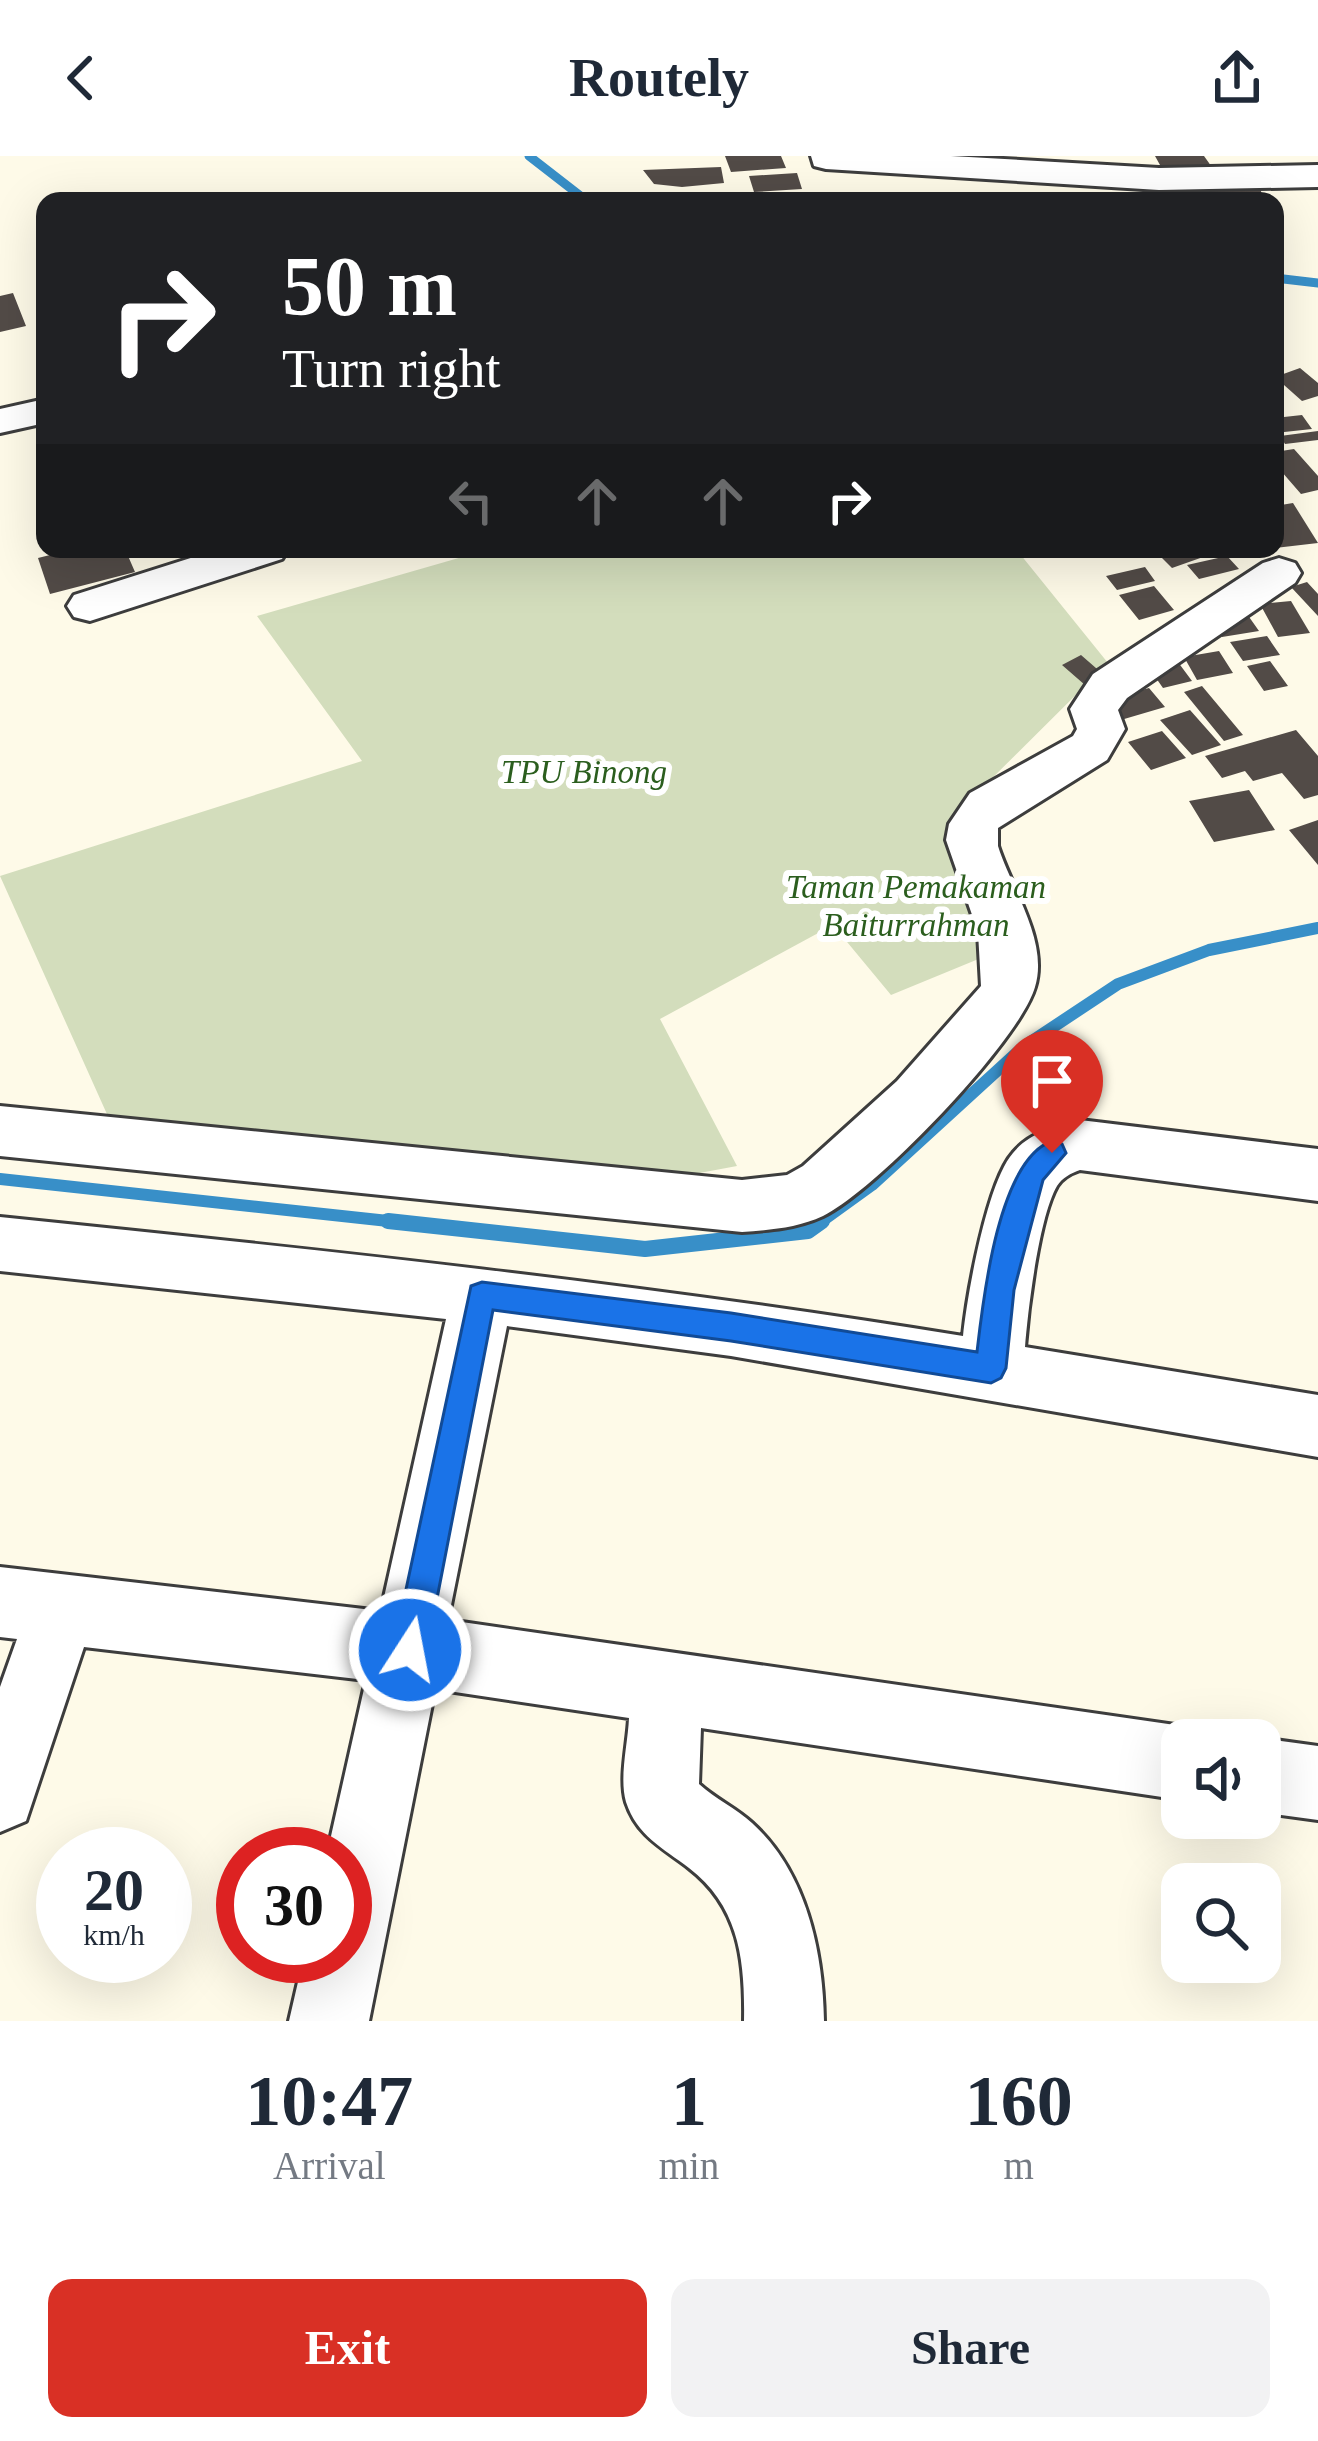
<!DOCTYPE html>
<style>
:root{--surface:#fff;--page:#f2f2f3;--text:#1f2937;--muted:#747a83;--accent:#d93025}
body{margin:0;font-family:"Times New Roman",serif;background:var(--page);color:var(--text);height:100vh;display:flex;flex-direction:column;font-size:45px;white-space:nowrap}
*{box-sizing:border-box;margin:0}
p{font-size:39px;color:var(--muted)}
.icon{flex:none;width:66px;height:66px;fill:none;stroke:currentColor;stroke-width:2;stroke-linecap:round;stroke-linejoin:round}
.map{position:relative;height:1865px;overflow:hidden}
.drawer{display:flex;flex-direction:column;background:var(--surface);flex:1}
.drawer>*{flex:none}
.guide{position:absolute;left:36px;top:36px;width:1248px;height:366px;border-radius:24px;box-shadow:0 12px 48px #0002;background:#202124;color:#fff;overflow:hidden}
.buttons{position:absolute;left:1161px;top:1563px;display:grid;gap:24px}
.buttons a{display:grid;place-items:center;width:120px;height:120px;border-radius:24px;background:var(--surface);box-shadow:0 12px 48px #0002;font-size:60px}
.speed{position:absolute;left:36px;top:1671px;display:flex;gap:24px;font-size:60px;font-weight:700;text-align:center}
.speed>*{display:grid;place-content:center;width:156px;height:156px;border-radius:50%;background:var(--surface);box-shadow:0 12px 48px #0002;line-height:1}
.speed small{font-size:30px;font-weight:400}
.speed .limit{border:18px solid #d22;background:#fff;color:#111}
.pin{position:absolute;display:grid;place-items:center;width:102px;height:102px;color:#fff;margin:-123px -51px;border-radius:50% 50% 50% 0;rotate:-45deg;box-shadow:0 0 12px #0007}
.pin .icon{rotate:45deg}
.me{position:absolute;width:132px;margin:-66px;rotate:11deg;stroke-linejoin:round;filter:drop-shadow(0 0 9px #0008)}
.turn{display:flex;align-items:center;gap:42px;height:252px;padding:0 48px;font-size:54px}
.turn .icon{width:156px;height:156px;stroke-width:2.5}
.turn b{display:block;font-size:84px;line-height:102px}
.lanes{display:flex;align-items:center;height:114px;padding:0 48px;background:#0003;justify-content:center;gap:60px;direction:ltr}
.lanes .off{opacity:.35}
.eta{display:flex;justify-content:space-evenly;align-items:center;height:204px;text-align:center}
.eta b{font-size:72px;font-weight:700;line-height:84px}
.action{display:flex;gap:24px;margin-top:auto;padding:24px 48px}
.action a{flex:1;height:138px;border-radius:24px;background:var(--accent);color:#fff;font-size:48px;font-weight:700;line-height:138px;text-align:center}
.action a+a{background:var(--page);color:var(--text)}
header{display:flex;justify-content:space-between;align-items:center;height:156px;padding:0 48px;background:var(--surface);font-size:54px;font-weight:700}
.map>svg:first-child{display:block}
.cemetery{fill:#d3ddbc}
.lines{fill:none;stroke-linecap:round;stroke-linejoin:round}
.stream-far2{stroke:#388fc8;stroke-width:9}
.stream-far1{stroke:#388fc8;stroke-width:12}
.stream{stroke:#388fc8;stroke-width:16}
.building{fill:#524b47}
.minor-casing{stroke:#3d3d3d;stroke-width:6}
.minor{fill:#fff;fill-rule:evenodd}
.route{fill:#1a73e8;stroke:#114b97;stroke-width:3}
.labels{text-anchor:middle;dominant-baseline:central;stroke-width:12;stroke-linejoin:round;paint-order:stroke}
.park-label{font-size:33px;font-style:italic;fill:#2b5e1e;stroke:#fff}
</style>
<header><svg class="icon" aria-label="back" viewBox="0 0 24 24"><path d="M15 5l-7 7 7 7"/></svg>Routely<svg class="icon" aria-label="share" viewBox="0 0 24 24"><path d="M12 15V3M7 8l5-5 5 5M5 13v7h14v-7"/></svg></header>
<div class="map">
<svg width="1318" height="1865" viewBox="0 0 1318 1865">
<rect width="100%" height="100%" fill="#fefae8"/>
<path class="cemetery" d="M 490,393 L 1016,393 L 1108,507 L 949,665 L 1032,781 L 891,839 L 833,769 L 660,863 L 737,1010 L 587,1038 L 115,976 L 0,720 L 362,605 L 257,460 Z"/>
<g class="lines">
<path class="stream-far2" d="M 529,0 L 587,45
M 1275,122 L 1318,127"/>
<path class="stream-far1" d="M 0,1023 L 416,1068
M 818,1068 L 872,1029 L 1023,891 L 1118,828 L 1209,794 L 1318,772"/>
<path class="stream" d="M 388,1065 L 645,1093 L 808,1075 L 822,1065"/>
</g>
<path class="building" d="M 725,0 L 781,0 L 786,12 L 731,16 Z
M 1155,0 L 1204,0 L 1214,14 L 1165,18 Z
M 721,11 L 724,27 L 682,31 L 654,28 L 643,14 Z
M 797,17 L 802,33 L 754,36 L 749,20 Z
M 1193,30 L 1260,32 L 1264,45 L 1197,45 Z
M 13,137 L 26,170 L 0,176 L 0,140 Z
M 1300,212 L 1318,227 L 1318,240 L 1302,245 L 1275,221 Z
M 1302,259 L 1312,273 L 1275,277 L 1275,262 Z
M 1318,275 L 1318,284 L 1285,288 L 1280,280 Z
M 1294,293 L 1318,320 L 1318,334 L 1301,338 L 1275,308 L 1275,296 Z
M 1293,347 L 1318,387 L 1275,392 L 1275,350 Z
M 74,393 L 125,393 L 135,416 L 50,438 L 38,402 Z
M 1153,393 L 1222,393 L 1223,394 L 1172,412 Z
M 1227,400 L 1239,413 L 1199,423 L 1187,409 Z
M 1145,411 L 1155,425 L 1117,434 L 1106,420 Z
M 1307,426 L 1318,438 L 1318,460 L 1291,431 Z
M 1154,430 L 1174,454 L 1139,464 L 1119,439 Z
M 1291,445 L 1310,477 L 1278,481 L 1260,448 Z
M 1247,458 L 1259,475 L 1222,481 L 1211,464 Z
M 1267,480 L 1280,499 L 1243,505 L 1230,486 Z
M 1219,495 L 1233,517 L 1197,524 L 1184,501 Z
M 1172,498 L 1192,525 L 1163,532 L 1144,505 Z
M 1081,499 L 1104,519 L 1085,529 L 1062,509 Z
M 1270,505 L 1288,530 L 1264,535 L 1247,510 Z
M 1202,530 L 1243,579 L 1224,585 L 1184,536 Z
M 1149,532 L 1165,551 L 1114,566 L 1099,546 Z
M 1190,554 L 1221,589 L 1192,599 L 1160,564 Z
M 1296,574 L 1318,600 L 1318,639 L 1304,643 L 1282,617 L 1253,625 L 1245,615 L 1222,622 L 1205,600 Z
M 1162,575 L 1186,602 L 1151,614 L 1128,586 Z
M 1249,634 L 1275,674 L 1214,686 L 1189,645 Z
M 1318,664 L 1318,709 L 1289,674 Z"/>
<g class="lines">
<defs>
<path id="minor" d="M 811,0 L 951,0 L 1159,12 L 1318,9 L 1318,31 L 1159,34 L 826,13 L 814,10 Z
M 45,243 L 45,267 L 0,277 L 0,253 Z
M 219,393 L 288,393 L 282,403 L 90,465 L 74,461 L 67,450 L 74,439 Z
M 1279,402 L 1295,407 L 1301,417 L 1295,427 L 1127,542 L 1118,554 L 1125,573 L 1107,604 L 998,672 L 998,690 C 1011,732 1049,785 1035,831 C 1019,886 875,1035 823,1060 C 797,1072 770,1074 742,1076 L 0,1000 L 0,950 L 742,1024 L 787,1019 L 803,1010 L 897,925 L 981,830 L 978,776 L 946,684 L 949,668 L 970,637 L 1073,580 L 1077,573 L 1070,553 L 1093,518 L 1263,407 Z
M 1080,964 L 1318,993 L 1318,1045 L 1080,1014 C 1071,1017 1062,1022 1057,1030 C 1039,1061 1028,1153 1025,1191 L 1318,1239 L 1318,1301 L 731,1200 L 507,1170 L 448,1464 L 1182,1570 L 1209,1584 L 1182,1584 L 1182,1644 L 701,1572 L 699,1628 C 715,1643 736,1652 752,1667 C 806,1716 823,1795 824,1865 L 744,1865 C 745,1806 740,1751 689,1712 C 663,1692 637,1680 626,1646 C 619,1622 628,1587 629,1562 L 435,1533 L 369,1865 L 289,1865 L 304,1800 L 345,1800 L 345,1698 L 327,1698 L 366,1524 L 84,1491 L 26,1665 L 0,1676 L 0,1531 L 17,1483 L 0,1481 L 0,1411 L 381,1455 L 446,1163 L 0,1115 L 0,1061 C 322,1094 643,1128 963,1180 C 967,1140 987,1026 1013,997 C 1030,976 1055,971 1080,964 Z
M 1260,1582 L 1318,1590 L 1318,1664 L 1260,1656 L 1260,1584 L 1256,1584 Z"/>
</defs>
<use href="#minor" class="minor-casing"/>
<use href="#minor" class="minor"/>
</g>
<path class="route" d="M 1052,985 L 1062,988 L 1066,997 L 1043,1024 L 1014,1134 L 1006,1212 L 1001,1222 L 991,1227 L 731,1185 L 493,1154 L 427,1494 L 422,1506 L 410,1511 L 398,1506 L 393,1494 L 471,1130 L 482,1126 L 731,1157 L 977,1196 C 983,1144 998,1004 1052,985 Z"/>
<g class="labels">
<g class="park-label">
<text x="584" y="616">TPU Binong</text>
<text x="916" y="731">Taman Pemakaman<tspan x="916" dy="38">Baiturrahman</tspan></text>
</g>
</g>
</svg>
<div class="buttons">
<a><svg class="icon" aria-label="sound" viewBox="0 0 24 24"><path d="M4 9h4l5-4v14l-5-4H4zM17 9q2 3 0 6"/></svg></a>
<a><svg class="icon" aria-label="search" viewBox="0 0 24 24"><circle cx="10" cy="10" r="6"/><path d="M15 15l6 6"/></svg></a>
</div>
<div class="speed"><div>20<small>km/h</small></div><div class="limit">30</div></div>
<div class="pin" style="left:1052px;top:997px;background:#d93025"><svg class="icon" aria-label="arrive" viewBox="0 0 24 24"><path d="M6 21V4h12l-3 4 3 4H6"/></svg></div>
<svg class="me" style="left:410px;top:1494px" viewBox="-20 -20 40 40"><circle r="17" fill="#1a73e8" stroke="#fff" stroke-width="3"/><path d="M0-11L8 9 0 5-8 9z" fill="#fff"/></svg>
<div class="guide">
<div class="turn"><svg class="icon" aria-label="right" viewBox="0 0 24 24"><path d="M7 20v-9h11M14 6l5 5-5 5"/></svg><div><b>50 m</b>Turn right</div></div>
<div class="lanes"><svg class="icon off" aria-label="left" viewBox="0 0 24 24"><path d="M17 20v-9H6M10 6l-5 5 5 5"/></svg><svg class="icon off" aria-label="ahead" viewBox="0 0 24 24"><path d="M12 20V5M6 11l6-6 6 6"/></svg><svg class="icon off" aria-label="ahead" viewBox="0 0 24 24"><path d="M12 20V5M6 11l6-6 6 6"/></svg><svg class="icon" aria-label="right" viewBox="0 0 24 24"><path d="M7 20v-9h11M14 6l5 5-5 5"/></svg></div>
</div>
</div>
<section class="drawer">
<div class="eta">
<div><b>10:47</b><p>Arrival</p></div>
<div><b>1</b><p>min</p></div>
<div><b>160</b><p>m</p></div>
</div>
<div class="action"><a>Exit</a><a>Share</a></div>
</section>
